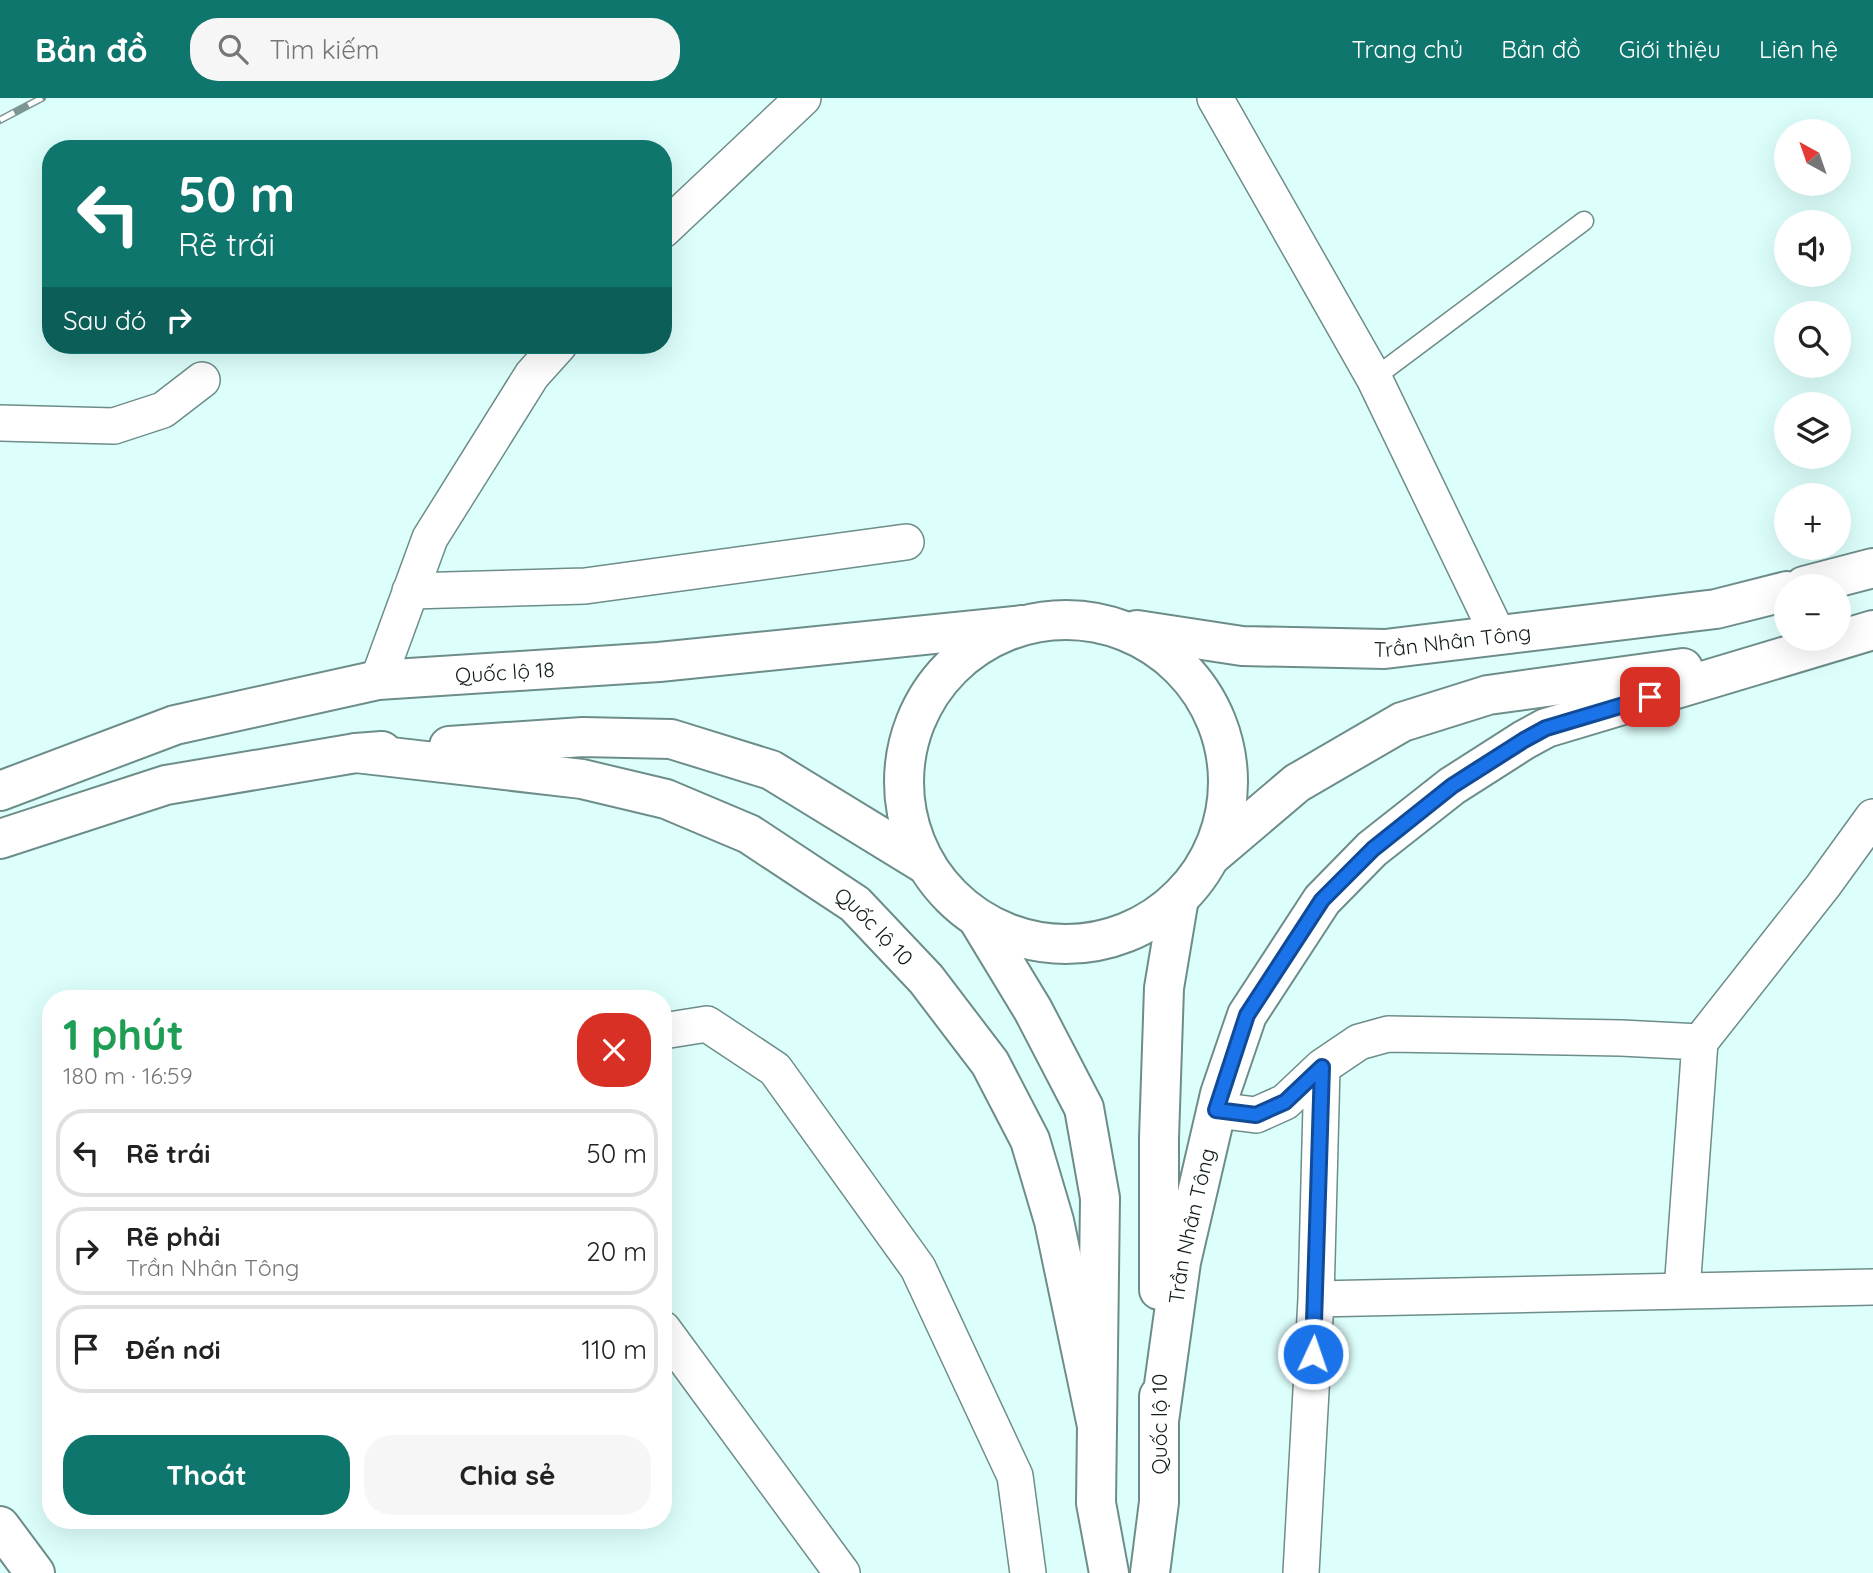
<!DOCTYPE html>
<html lang="vi">
<meta charset="utf-8">
<style>
:root{--surface:#fff;--page:#f6f6f6;--text:#222;--muted:#767676;--line:#e0e0e0;--accent:#0f766e}
body{margin:0;font-family:Quicksand,sans-serif;background:var(--page);color:var(--text);height:100vh;display:flex;flex-direction:column;font-size:26px;white-space:nowrap}
*{box-sizing:border-box;margin:0}
p{font-size:23px;color:var(--muted)}
.icon{flex:none;width:38px;height:38px;fill:none;stroke:currentColor;stroke-width:2;stroke-linecap:round;stroke-linejoin:round}
.map{position:relative;flex:1;overflow:hidden}
.sheet{position:absolute;left:42px;top:892px;width:630px;height:539px;display:flex;flex-direction:column;background:var(--surface);border-radius:28px;box-shadow:0 7px 28px #0002}
.sheet>*{flex:none}
.top-card{position:absolute;left:42px;top:42px;width:630px;height:214px;border-radius:28px;box-shadow:0 7px 28px #0002;background:#0f766e;color:#fff;overflow:hidden}
.needle{width:46px;rotate:320deg}
.tools{position:absolute;left:1774px;top:21px;display:grid;gap:14px}
.tools a{display:grid;place-items:center;width:77px;height:77px;border-radius:50%;background:var(--surface);box-shadow:0 7px 28px #0002;font-size:35px}
.pin{position:absolute;display:grid;place-items:center;width:60px;height:60px;color:#fff;margin:-30px;border-radius:14px;box-shadow:0 4px 10px #0006}
.me{position:absolute;width:77px;margin:-38px;rotate:3deg;stroke-linejoin:round;filter:drop-shadow(0 0 5px #0008)}
.turn{display:flex;align-items:center;gap:24px;height:147px;padding:0 21px;font-size:32px}
.turn .icon{width:91px;height:91px;stroke-width:2.5}
.turn b{display:block;font-size:49px;line-height:60px}
.then{display:flex;align-items:center;height:66px;padding:0 21px;background:#0003;gap:14px;font-size:26px}
.round{display:grid;place-items:center;flex:none;width:74px;height:74px;border-radius:28px;background:var(--page)}
.head{display:flex;align-items:center;justify-content:space-between;height:119px;padding:0 21px}
h1{font-size:42px;font-weight:800;line-height:52px;color:#1e9e55}
.cta{display:flex;gap:14px;margin-top:auto;padding:14px 21px}
.cta a{flex:1;height:80px;border-radius:28px;background:var(--accent);color:#fff;font-size:28px;font-weight:800;line-height:80px;text-align:center}
.cta a+a{background:var(--page);color:var(--text)}
ul{padding:0;list-style:none}
li{display:flex;align-items:center;gap:21px;height:88px;margin:0 14px 10px;padding:0 7px;border:4px solid var(--line);border-radius:28px}
li div{flex:1}
li b{display:block;font-size:26px}
li em{font-style:normal}
header{display:flex;align-items:center;gap:42px;box-sizing:border-box;height:98px;padding:0 35px;background:var(--accent);color:#fff}
header strong{font-size:33px}
nav{display:flex;gap:38px;margin-inline-start:auto;font-size:24px}
.search{width:490px;height:63px;background:var(--page);display:flex;align-items:center;gap:18px;box-sizing:border-box;padding:0 24px;border-radius:28px;color:var(--muted);font-size:26px}
.map>svg:first-child{display:block}
.lines{fill:none;stroke-linecap:round;stroke-linejoin:round}
.lane-casing{stroke:#6d8d8a;stroke-width:21}
.street-casing{stroke:#6d8d8a;stroke-width:38}
.secondary-casing{stroke:#6d8d8a;stroke-width:42}
.highway-casing{stroke:#6d8d8a;stroke-width:42}
.lane{stroke:#fff;stroke-width:18}
.street{stroke:#fff;stroke-width:35}
.secondary{stroke:#fff;stroke-width:38}
.highway{stroke:#fff;stroke-width:38}
.rail-casing{stroke:#7d9593;stroke-width:8}
.rail{stroke:#fff;stroke-width:5;stroke-dasharray:16;stroke-linecap:butt}
.route-casing{stroke:#114b97;stroke-width:18}
.route{stroke:#1a73e8;stroke-width:12}
.labels{text-anchor:middle;dominant-baseline:central;stroke-width:5;stroke-linejoin:round;paint-order:stroke}
.street-label{font-size:21px;fill:#0f1b1a;stroke:#fff}
</style>
<header>
<strong>Bản đồ</strong>
<div class="search"><svg class="icon" aria-label="search" viewBox="0 0 24 24"><circle cx="10" cy="10" r="6"/><path d="M15 15l6 6"/></svg>Tìm kiếm</div>
<nav><a>Trang chủ</a><a>Bản đồ</a><a>Giới thiệu</a><a>Liên hệ</a></nav>
</header>
<div class="map">
<svg width="1873" height="1475" viewBox="0 0 1873 1475">
<rect width="100%" height="100%" fill="#ddfffc"/>
<g class="lines">
<defs>
<path id="lane" d="M 1374,280 L 1584,123"/>
<path id="street" d="M 1215,0 L 1374,280 L 1498,537
M 663,132 L 803,0
M 0,325 L 114,328 L 163,312 L 202,282
M 410,493 L 585,488 L 906,444
M 378,582 L 430,440 L 532,277 L 559,247
M 663,933 L 707,926 L 775,971 L 918,1170 L 1015,1378 L 1028,1475
M 1216,1012 L 1256,1017 L 1285,1004 L 1322,969 L 1359,944 L 1388,936 L 1621,940 L 1700,944
M 1682,1193 L 1700,944 L 1823,788 L 1873,719
M 1316,1201 L 1873,1189
M 663,1231 L 842,1475
M 1301,1475 L 1316,1201 L 1322,969"/>
<path id="secondary" d="M 0,1428 L 35,1475"/>
<g id="highway">
<path d="M 1804,488 L 1873,470"/>
<circle cx="1066" cy="684" r="162"/>
<path id="s1" d="M 1137,532 L 1242,548 L 1385,551 L 1716,511 L 1787,493"/>
<path d="M 449,648 L 583,639 L 671,641 L 771,672 L 923,765"/>
<path id="s2" d="M 356,655 L 582,681 L 666,701 L 749,736 L 855,806 L 926,881 L 990,965 L 1030,1042 L 1054,1123 L 1097,1328"/>
<path id="s3" d="M 0,693 L 175,627 L 378,582 L 659,564 L 1023,527"/>
<path d="M 0,741 L 166,687 L 356,655 L 382,653"/>
<path d="M 1211,758 L 1297,685 L 1402,624 L 1488,597 L 1683,570"/>
<path d="M 979,823 L 1033,912 L 1084,1010 L 1100,1100 L 1096,1405 L 1109,1475"/>
<path d="M 1159,1192 L 1159,1040 L 1164,890 L 1179,800"/>
<path id="s4" d="M 1159,1323 L 1181,1164 L 1220,996 L 1247,917 L 1322,802 L 1372,751 L 1452,688 L 1524,642 L 1546,630 L 1873,532"/>
<path d="M 1150,1475 L 1159,1404 L 1159,1298"/>
</g>
</defs>
<use href="#lane" class="lane-casing"/>
<use href="#street" class="street-casing"/>
<use href="#secondary" class="secondary-casing"/>
<use href="#highway" class="highway-casing"/>
<use href="#lane" class="lane"/>
<use href="#street" class="street"/>
<use href="#secondary" class="secondary"/>
<use href="#highway" class="highway"/>
<defs>
<path id="rail" d="M 0,22 L 42,0"/>
</defs>
<use href="#rail" class="rail-casing"/>
<use href="#rail" class="rail"/>
</g>
<g class="lines">
<defs>
<path id="route" d="M 1313,1256 L 1322,969 L 1285,1004 L 1256,1017 L 1216,1012 L 1247,917 L 1322,802 L 1373,751 L 1452,688 L 1524,642 L 1546,630 L 1650,599"/>
</defs>
<use href="#route" class="route-casing"/>
<use href="#route" class="route"/>
</g>
<g class="labels">
<g class="street-label">
<text stroke="none"><textPath href="#s1" startOffset="317">Trần Nhân Tông</textPath></text>
<text stroke="none"><textPath href="#s3" startOffset="522">Quốc lộ 18</textPath></text>
<text stroke="none"><textPath href="#s2" startOffset="560">Quốc lộ 10</textPath></text>
<text stroke="none"><textPath href="#s4" startOffset="198">Trần Nhân Tông</textPath></text>
<text transform="translate(1159 1326) rotate(-90)">Quốc lộ 10</text>
</g>
</g>
</svg>
<div class="tools">
<a><svg class="needle" viewBox="-14 -14 28 28"><path d="M0-13l5 13h-10z" fill="#e53935"/><path d="M0 13l5-13h-10z" fill="#767676"/></svg></a>
<a><svg class="icon" aria-label="sound" viewBox="0 0 24 24"><path d="M4 9h4l5-4v14l-5-4H4zM17 9q2 3 0 6"/></svg></a>
<a><svg class="icon" aria-label="search" viewBox="0 0 24 24"><circle cx="10" cy="10" r="6"/><path d="M15 15l6 6"/></svg></a>
<a><svg class="icon" aria-label="layers" viewBox="0 0 24 24"><path d="M12 4l9 5-9 5-9-5zM3 14l9 5 9-5"/></svg></a>
<a>+</a>
<a>−</a>
</div>
<div class="pin" style="left:1650px;top:599px;background:#d93025"><svg class="icon" aria-label="arrive" viewBox="0 0 24 24"><path d="M6 21V4h12l-3 4 3 4H6"/></svg></div>
<svg class="me" style="left:1313px;top:1256px" viewBox="-20 -20 40 40"><circle r="17" fill="#1a73e8" stroke="#fff" stroke-width="3"/><path d="M0-11L8 9 0 5-8 9z" fill="#fff"/></svg>
<div class="top-card">
<div class="turn"><svg class="icon" aria-label="left" viewBox="0 0 24 24"><path d="M17 20v-9H6M10 6l-5 5 5 5"/></svg><div><b>50 m</b>Rẽ trái</div></div>
<div class="then">Sau đó<svg class="icon" aria-label="right" viewBox="0 0 24 24"><path d="M7 20v-9h11M14 6l5 5-5 5"/></svg></div>
</div>
<section class="sheet">
<div class="head"><div><h1>1 phút</h1><p>180 m · 16:59</p></div><a class="round" style="background:#d93025;color:#fff"><svg class="icon" aria-label="close" viewBox="0 0 24 24"><path d="M6 6l12 12M18 6L6 18"/></svg></a></div>
<ul>
<li><svg class="icon" aria-label="left" viewBox="0 0 24 24"><path d="M17 20v-9H6M10 6l-5 5 5 5"/></svg><div><b>Rẽ trái</b></div><em>50 m</em></li>
<li><svg class="icon" aria-label="right" viewBox="0 0 24 24"><path d="M7 20v-9h11M14 6l5 5-5 5"/></svg><div><b>Rẽ phải</b><p>Trần Nhân Tông</p></div><em>20 m</em></li>
<li><svg class="icon" aria-label="arrive" viewBox="0 0 24 24"><path d="M6 21V4h12l-3 4 3 4H6"/></svg><div><b>Đến nơi</b></div><em>110 m</em></li>
</ul>
<div class="cta"><a>Thoát</a><a>Chia sẻ</a></div>
</section>
</div>
